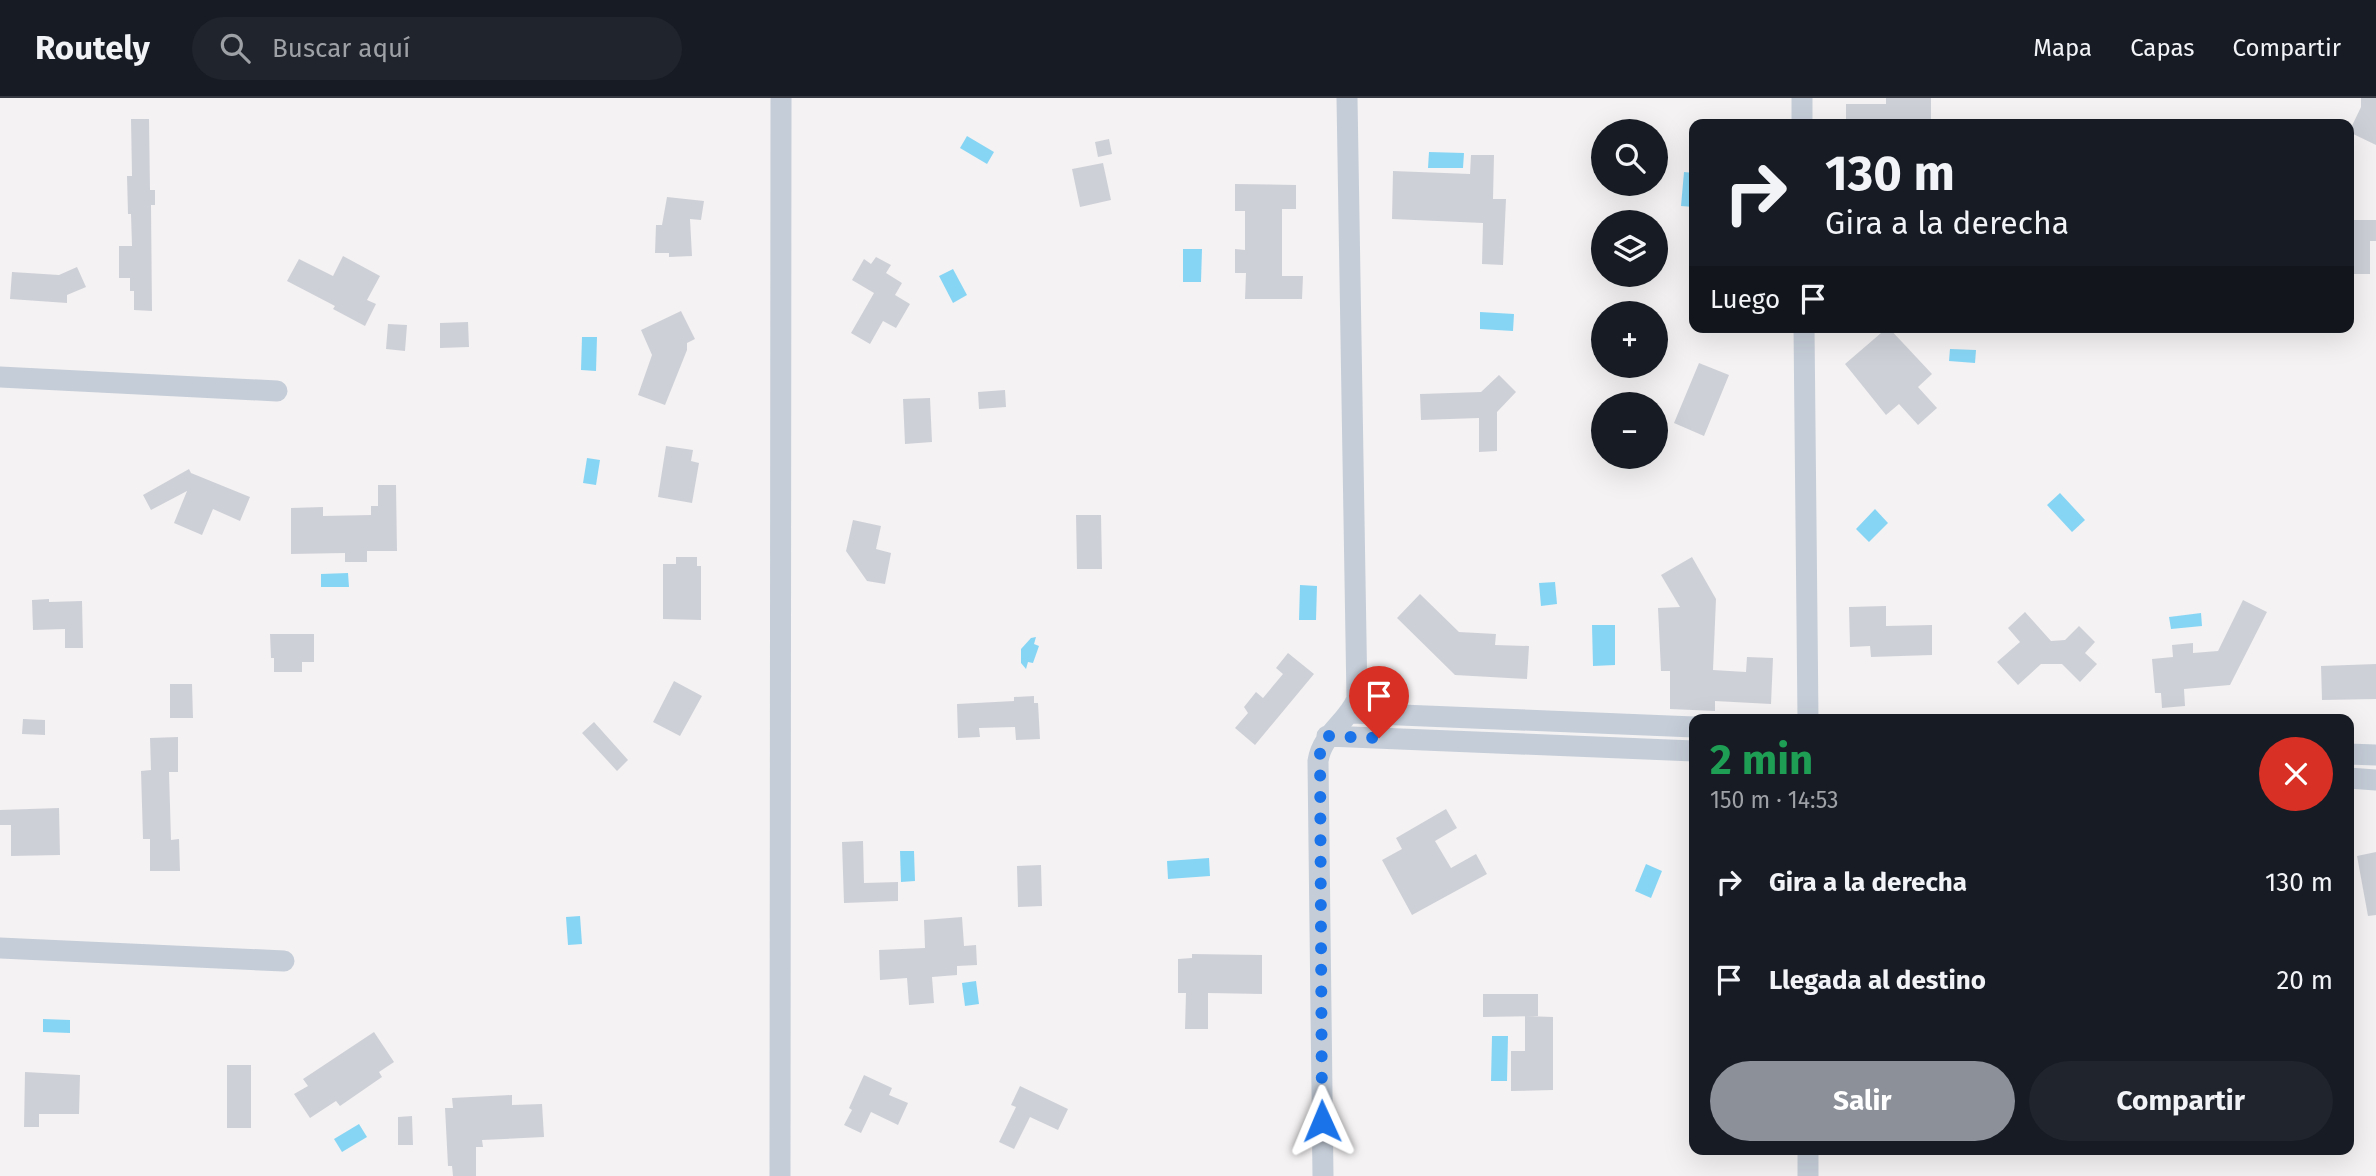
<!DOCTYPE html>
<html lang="es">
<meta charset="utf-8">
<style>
:root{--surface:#171b24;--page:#20242c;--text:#f1f3f6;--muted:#9ea1a6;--line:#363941;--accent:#8c9099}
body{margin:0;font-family:"Fira Sans",sans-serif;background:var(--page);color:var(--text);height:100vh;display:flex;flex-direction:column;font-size:26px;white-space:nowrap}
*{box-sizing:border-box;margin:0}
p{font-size:23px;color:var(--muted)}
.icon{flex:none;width:38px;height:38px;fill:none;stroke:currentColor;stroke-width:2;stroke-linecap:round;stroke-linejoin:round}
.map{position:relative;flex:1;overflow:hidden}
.sheet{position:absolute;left:1689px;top:616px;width:665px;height:441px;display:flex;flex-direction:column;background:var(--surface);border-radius:14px;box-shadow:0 7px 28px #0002}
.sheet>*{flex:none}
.banner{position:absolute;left:1689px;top:21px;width:665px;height:214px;border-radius:14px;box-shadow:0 7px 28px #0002;background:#171b24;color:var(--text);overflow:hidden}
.buttons{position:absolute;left:1591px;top:21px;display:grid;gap:14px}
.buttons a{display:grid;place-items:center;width:77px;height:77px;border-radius:50%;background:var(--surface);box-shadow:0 7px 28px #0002;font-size:35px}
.pin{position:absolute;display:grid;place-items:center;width:60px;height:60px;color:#fff;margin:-72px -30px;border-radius:50% 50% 50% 0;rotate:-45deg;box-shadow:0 0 7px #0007}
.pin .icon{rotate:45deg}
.me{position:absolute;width:77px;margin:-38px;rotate:359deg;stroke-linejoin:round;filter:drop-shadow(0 0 5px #0008)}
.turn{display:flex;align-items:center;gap:24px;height:147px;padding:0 21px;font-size:32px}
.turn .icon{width:91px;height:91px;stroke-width:2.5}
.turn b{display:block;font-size:49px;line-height:60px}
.then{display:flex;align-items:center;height:66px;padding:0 21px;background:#0003;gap:14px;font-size:26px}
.round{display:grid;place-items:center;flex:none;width:74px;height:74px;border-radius:37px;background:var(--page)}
.overview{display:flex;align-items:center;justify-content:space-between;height:119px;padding:0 21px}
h1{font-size:42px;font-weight:700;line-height:52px;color:#1e9e55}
.cta{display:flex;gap:14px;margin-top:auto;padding:14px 21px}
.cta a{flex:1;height:80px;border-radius:42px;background:var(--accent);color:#fff;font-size:28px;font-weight:700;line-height:80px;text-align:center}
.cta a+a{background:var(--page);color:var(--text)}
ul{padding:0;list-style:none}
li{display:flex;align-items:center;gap:21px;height:98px;padding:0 21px}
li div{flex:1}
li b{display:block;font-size:26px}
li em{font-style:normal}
header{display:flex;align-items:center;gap:42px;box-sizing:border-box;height:98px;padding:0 35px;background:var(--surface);border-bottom:2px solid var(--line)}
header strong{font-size:33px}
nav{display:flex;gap:38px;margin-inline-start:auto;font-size:24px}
.search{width:490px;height:63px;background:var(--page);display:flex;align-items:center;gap:18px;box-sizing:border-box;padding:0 24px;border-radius:38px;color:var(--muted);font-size:26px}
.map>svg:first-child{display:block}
.water{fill:#87d5f5}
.building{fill:#ced0d8}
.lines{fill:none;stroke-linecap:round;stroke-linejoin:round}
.minor{stroke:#c5cdd8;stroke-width:21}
.route{stroke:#1a73e8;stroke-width:12;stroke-dasharray:0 21.6}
</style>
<header>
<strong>Routely</strong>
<div class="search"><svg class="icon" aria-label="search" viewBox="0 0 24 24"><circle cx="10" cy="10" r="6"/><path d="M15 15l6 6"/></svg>Buscar aquí</div>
<nav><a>Mapa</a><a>Capas</a><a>Compartir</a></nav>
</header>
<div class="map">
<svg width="2376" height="1078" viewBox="0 0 2376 1078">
<rect width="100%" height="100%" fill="#f4f2f2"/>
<path class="water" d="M 967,38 L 994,54 L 987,66 L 960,50 Z
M 1429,54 L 1464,55 L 1463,70 L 1428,70 Z
M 1684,74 L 1694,75 L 1694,109 L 1681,108 Z
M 1183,151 L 1202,151 L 1201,184 L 1183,184 Z
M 953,171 L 967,197 L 953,205 L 939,178 Z
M 1480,214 L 1514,216 L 1513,233 L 1480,231 Z
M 582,239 L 597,239 L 596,273 L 581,272 Z
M 1950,251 L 1976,252 L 1975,265 L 1949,263 Z
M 587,360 L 600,362 L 596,387 L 583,385 Z
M 2060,395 L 2085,422 L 2072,434 L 2047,407 Z
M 1875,411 L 1888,425 L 1869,444 L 1856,431 Z
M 348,475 L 349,489 L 321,489 L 321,476 Z
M 1555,484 L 1557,506 L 1541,508 L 1539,485 Z
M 1300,487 L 1317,488 L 1316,522 L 1299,522 Z
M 2201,515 L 2202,528 L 2171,531 L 2169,519 Z
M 1592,527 L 1615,527 L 1615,567 L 1593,568 Z
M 1036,539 L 1034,546 L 1039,548 L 1033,565 L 1028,564 L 1026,571 L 1021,565 L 1021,551 L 1031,540 Z
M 900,753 L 914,753 L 915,783 L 901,784 Z
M 1209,760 L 1210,778 L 1168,781 L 1167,763 Z
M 1646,766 L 1662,773 L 1651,800 L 1635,793 Z
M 580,818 L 582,846 L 568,847 L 566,819 Z
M 976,883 L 979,906 L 965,908 L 962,885 Z
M 43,921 L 70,922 L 70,935 L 43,934 Z
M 1492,938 L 1508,938 L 1507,983 L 1491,983 Z
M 359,1026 L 367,1039 L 342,1054 L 334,1041 Z"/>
<path class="building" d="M 1886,0 L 1931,0 L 1931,26 L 1846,26 L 1846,6 L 1886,6 Z
M 2361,0 L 2376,0 L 2376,47 L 2349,34 L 2361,9 Z
M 131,21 L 149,21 L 150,92 L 155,92 L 155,107 L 151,107 L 152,213 L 134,212 L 134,193 L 130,193 L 130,180 L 119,180 L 119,148 L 132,148 L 131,116 L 128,116 L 127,78 L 132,78 Z
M 1109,41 L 1112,56 L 1098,59 L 1095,44 Z
M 1471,57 L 1494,57 L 1493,101 L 1506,101 L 1503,167 L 1482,166 L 1483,125 L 1392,121 L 1393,73 L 1470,76 Z
M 1103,65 L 1111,102 L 1080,109 L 1072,71 Z
M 1235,86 L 1296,87 L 1296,111 L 1282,111 L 1282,178 L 1303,178 L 1302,201 L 1245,201 L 1246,175 L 1235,175 L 1235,151 L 1245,152 L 1245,113 L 1235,113 Z
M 667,99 L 704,103 L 701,122 L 690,121 L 692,158 L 669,159 L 669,155 L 655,155 L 656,127 L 662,127 Z
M 2348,122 L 2376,122 L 2376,143 L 2370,143 L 2370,176 L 2348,176 Z
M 343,158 L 380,178 L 367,202 L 376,206 L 365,228 L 333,211 L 335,208 L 287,183 L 299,161 L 333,178 Z
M 876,159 L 891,167 L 886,175 L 902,185 L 895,197 L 910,206 L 896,230 L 883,223 L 870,246 L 851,235 L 874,195 L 852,182 L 864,161 L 871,166 Z
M 77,169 L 86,189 L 67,197 L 67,205 L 10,201 L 12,174 L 59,177 Z
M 681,213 L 695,241 L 687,245 L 687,252 L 665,307 L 638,297 L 652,257 L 641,232 Z
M 468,224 L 469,249 L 440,250 L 440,225 Z
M 388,226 L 407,227 L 405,253 L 386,251 Z
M 1888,229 L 1932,276 L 1918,289 L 1937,310 L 1918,327 L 1899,306 L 1886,317 L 1845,266 Z
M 1699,265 L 1729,277 L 1704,338 L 1674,325 Z
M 1499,277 L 1516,294 L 1497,314 L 1497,353 L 1479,354 L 1479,320 L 1421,322 L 1420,296 L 1481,294 Z
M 1005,292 L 1006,309 L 979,311 L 978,294 Z
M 930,300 L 932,344 L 905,346 L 903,301 Z
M 666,348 L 693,352 L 691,363 L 699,365 L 692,405 L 658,399 Z
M 189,371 L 191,375 L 250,399 L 240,423 L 213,411 L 202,437 L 174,425 L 187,393 L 151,412 L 143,397 Z
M 378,387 L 396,387 L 397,453 L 367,453 L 367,464 L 345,464 L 345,455 L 291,456 L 291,410 L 323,409 L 323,418 L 371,417 L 371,408 L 378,408 Z
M 1076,417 L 1101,417 L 1102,471 L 1077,471 Z
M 853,422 L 881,428 L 876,451 L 891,455 L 885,486 L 867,483 L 846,453 Z
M 676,459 L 697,459 L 697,468 L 701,468 L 701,522 L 663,521 L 663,466 L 676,466 Z
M 1692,459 L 1716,501 L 1713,572 L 1746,574 L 1747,559 L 1773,560 L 1771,606 L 1715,603 L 1715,613 L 1670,611 L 1670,573 L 1661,573 L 1658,510 L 1680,509 L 1661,477 Z
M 1420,496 L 1459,534 L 1496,536 L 1495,547 L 1529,548 L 1527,581 L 1455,577 L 1397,520 Z
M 49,501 L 49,504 L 82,503 L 83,550 L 65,550 L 65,531 L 33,532 L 32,502 Z
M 2243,502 L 2267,514 L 2230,587 L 2184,591 L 2185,608 L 2162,610 L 2161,595 L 2155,595 L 2152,561 L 2173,559 L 2172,547 L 2193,545 L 2193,555 L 2218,553 Z
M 1886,508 L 1886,528 L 1932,527 L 1932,557 L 1871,559 L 1870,548 L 1850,549 L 1849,509 Z
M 2025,514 L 2051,543 L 2065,542 L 2079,528 L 2095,544 L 2085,555 L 2097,566 L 2080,584 L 2062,566 L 2041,566 L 2018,587 L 1997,564 L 2020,544 L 2008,530 Z
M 270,536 L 314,536 L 314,564 L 302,564 L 302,574 L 274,574 L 274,560 L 271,560 Z
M 1288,555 L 1314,576 L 1255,647 L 1235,630 L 1248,615 L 1244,609 L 1256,594 L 1263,600 L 1283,576 L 1276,570 Z
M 2376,566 L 2376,601 L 2322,602 L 2321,568 Z
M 674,583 L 702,598 L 680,638 L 653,624 Z
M 170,586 L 192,586 L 193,620 L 170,620 Z
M 1034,598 L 1034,605 L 1038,605 L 1040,641 L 1016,642 L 1015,629 L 979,630 L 980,639 L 958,640 L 957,606 L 1014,603 L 1014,599 Z
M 23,621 L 45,622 L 45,637 L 22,636 Z
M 594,624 L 628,662 L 617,673 L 582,635 Z
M 178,639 L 178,674 L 169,674 L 171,742 L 179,741 L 180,773 L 150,773 L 150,741 L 143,741 L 141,673 L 151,672 L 150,640 Z
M 59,710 L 60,757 L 11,758 L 11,727 L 0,727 L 0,712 Z
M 1446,711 L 1457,730 L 1435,743 L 1451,770 L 1476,756 L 1487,776 L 1412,817 L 1382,762 L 1402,751 L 1396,740 Z
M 863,743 L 864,785 L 898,784 L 898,803 L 844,805 L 842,744 Z
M 2376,754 L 2376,817 L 2368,818 L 2357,758 Z
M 1041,767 L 1042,808 L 1018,809 L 1017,768 Z
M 962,819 L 964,848 L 976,847 L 977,867 L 957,868 L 957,877 L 932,879 L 934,905 L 909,907 L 907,880 L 880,882 L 879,852 L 925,850 L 924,822 Z
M 1192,856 L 1262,857 L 1262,896 L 1208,895 L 1208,931 L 1185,931 L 1186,895 L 1178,895 L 1178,861 L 1192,860 Z
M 1483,896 L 1538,896 L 1538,918 L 1483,919 Z
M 1525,918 L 1553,919 L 1553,992 L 1511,993 L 1511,953 L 1525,953 Z
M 374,934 L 394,964 L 379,974 L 382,979 L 340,1008 L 336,1003 L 310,1020 L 294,996 L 308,988 L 303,981 Z
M 227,967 L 251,967 L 251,1030 L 227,1030 Z
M 25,974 L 80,977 L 79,1016 L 39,1016 L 39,1029 L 24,1029 Z
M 864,977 L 892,990 L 889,997 L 908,1005 L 898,1027 L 871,1014 L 861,1035 L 844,1027 L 852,1012 L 849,1010 Z
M 1020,988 L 1068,1011 L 1058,1032 L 1030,1019 L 1014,1051 L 999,1044 L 1016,1009 L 1011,1007 Z
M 512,997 L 512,1007 L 542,1006 L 544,1039 L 482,1042 L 483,1049 L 476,1049 L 476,1078 L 453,1078 L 452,1068 L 448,1068 L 445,1010 L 453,1010 L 452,1000 Z
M 412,1018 L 413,1047 L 398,1047 L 398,1019 Z"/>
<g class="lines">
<path class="minor" d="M 1802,0 L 1802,26
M 1804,229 L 1808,621
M 0,279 L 277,293
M 1352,615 L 1694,629
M 1327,638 L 1694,653
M 2348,656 L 2376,657
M 2348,680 L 2376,682
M 0,850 L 284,863
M 780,1078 L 781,0
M 1323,1078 L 1318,663 C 1322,636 1347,625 1357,601 L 1347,0
M 1808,1078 L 1808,1052"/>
</g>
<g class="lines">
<path class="route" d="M 1322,1023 L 1320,651 L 1327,638 L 1379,640"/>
</g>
</svg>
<div class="buttons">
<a><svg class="icon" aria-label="search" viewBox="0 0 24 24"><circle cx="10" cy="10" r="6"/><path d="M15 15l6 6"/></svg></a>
<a><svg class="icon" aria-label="layers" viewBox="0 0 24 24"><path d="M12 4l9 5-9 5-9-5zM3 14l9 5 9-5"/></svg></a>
<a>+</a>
<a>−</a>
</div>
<div class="pin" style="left:1379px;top:640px;background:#d93025"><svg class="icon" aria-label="arrive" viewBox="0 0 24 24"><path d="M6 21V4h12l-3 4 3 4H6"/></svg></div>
<svg class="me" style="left:1322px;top:1023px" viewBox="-20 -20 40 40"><path d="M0-17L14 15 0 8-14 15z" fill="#1a73e8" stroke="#fff" stroke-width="4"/></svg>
<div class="banner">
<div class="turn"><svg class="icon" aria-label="right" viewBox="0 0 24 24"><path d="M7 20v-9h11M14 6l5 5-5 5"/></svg><div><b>130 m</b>Gira a la derecha</div></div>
<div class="then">Luego<svg class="icon" aria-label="arrive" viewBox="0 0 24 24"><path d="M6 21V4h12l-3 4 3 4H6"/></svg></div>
</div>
<section class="sheet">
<div class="overview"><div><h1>2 min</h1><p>150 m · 14:53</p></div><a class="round" style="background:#d93025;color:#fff"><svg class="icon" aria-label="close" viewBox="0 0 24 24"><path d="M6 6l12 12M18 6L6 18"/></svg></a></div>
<ul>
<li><svg class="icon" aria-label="right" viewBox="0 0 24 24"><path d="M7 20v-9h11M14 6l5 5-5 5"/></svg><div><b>Gira a la derecha</b></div><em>130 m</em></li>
<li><svg class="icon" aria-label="arrive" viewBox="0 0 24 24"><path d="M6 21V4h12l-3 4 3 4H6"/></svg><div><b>Llegada al destino</b></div><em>20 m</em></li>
</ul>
<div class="cta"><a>Salir</a><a>Compartir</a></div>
</section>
</div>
